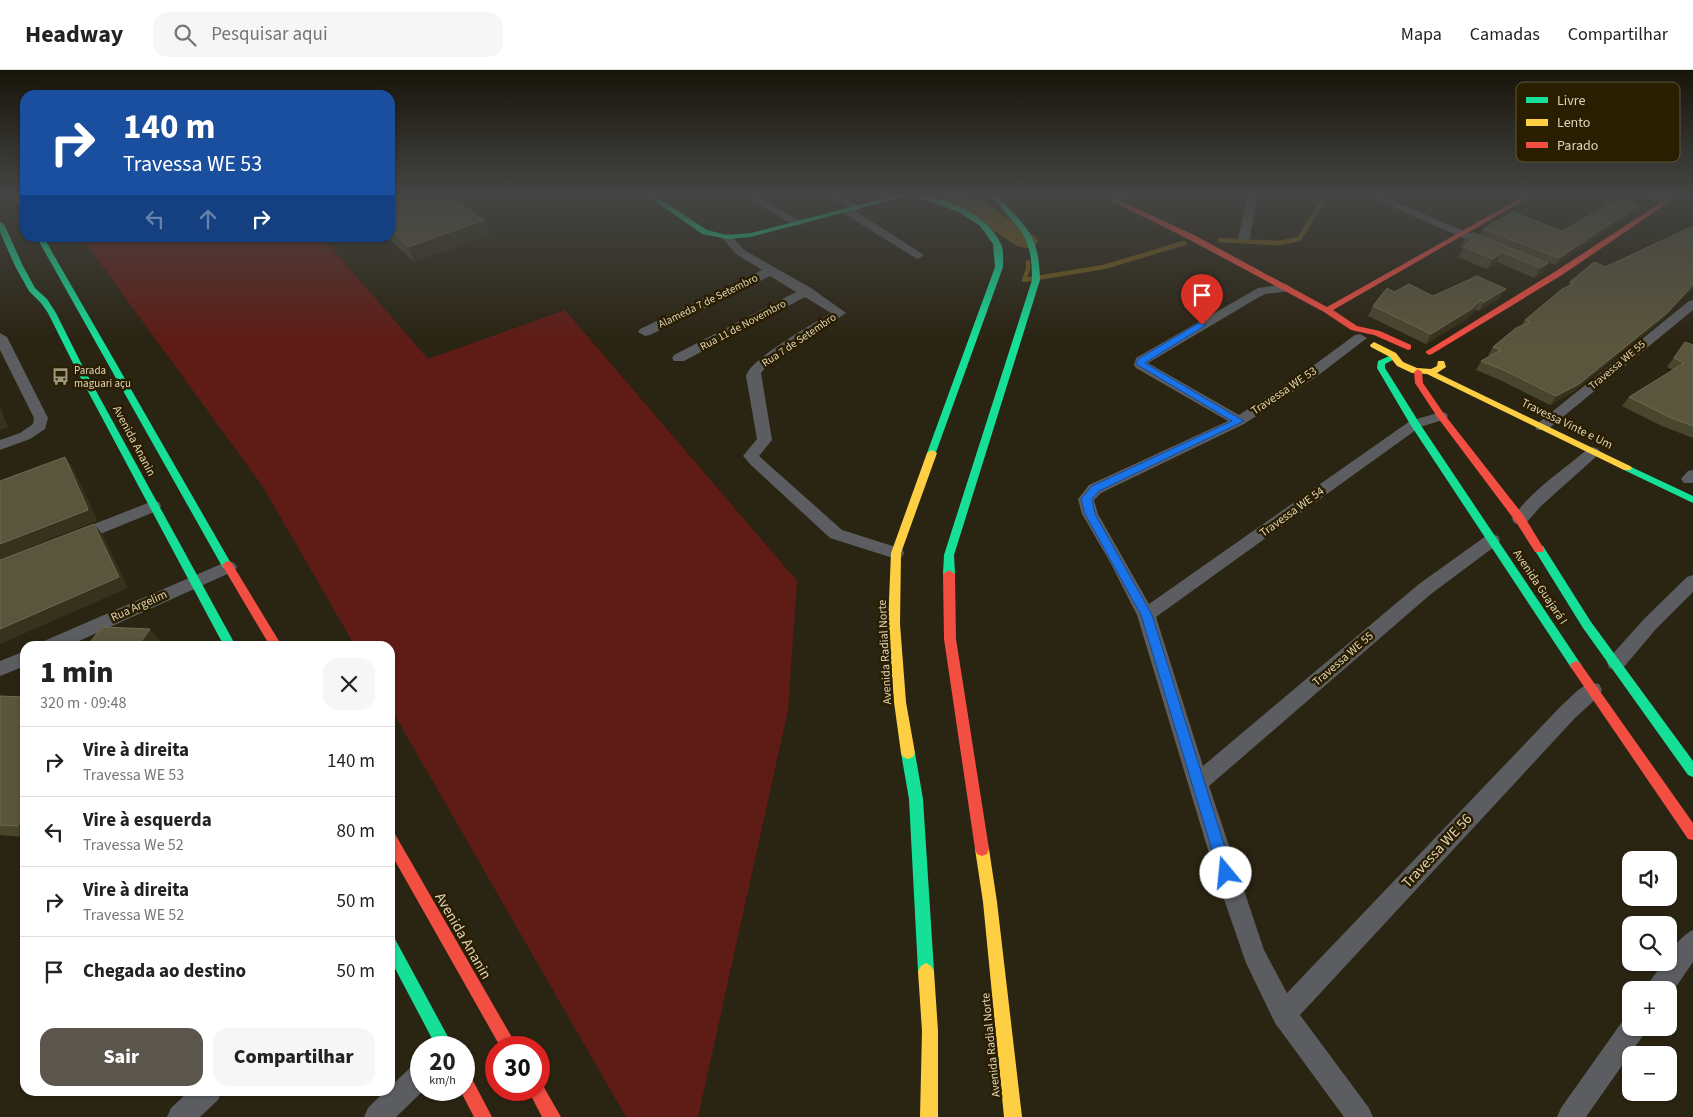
<!DOCTYPE html>
<html lang="pt">
<meta charset="utf-8">
<style>
:root{--surface:#fff;--page:#f6f6f6;--text:#222;--muted:#767676;--line:#e0e0e0;--accent:#5b564b}
body{margin:0;font-family:"Source Sans 3",sans-serif;background:var(--page);color:var(--text);height:100vh;display:flex;flex-direction:column;font-size:19px;white-space:nowrap}
*{box-sizing:border-box;margin:0}
p{font-size:16px;color:var(--muted)}
.icon{flex:none;width:28px;height:28px;fill:none;stroke:currentColor;stroke-width:2;stroke-linecap:round;stroke-linejoin:round}
.map{position:relative;flex:1;overflow:hidden}
.sheet{position:absolute;left:20px;top:571px;width:375px;height:455px;display:flex;flex-direction:column;background:var(--surface);border-radius:15px;box-shadow:0 1px 4px #0004}
.sheet>*{flex:none}
.guide{position:absolute;left:20px;top:20px;width:375px;height:152px;border-radius:15px;box-shadow:0 1px 4px #0004;background:#1a4fa0;color:#fff;overflow:hidden}
.controls{position:absolute;left:1622px;top:781px;display:grid;gap:10px}
.controls a{display:grid;place-items:center;width:55px;height:55px;border-radius:10px;background:var(--surface);box-shadow:0 1px 4px #0004;font-size:25px}
.speed{position:absolute;left:410px;top:966px;display:flex;gap:10px;font-size:25px;font-weight:700;text-align:center}
.speed>*{display:grid;place-content:center;width:65px;height:65px;border-radius:50%;background:var(--surface);box-shadow:0 1px 4px #0004;line-height:1}
.speed small{font-size:12px;font-weight:400}
.speed .limit{border:8px solid #d22;background:#fff;color:#111}
.pin{position:absolute;display:grid;place-items:center;width:42px;height:42px;color:#fff;margin:-51px -21px;border-radius:50% 50% 50% 0;rotate:-45deg;box-shadow:0 0 5px #0007}
.pin .icon{rotate:45deg}
.me{position:absolute;width:55px;margin:-28px;rotate:343deg;stroke-linejoin:round;filter:drop-shadow(0 0 4px #0008)}
.turn{display:flex;align-items:center;gap:18px;height:105px;padding:0 20px;font-size:22px}
.turn .icon{width:65px;height:65px;stroke-width:2.5}
.turn b{display:block;font-size:35px;line-height:42px}
.lanes{display:flex;align-items:center;height:48px;padding:0 20px;background:#0003;justify-content:center;gap:25px;direction:ltr}
.lanes .off{opacity:.35}
.round{display:grid;place-items:center;flex:none;width:52px;height:52px;border-radius:15px;background:var(--page)}
.headline{display:flex;align-items:center;justify-content:space-between;height:85px;padding:0 20px}
h1{font-size:30px;font-weight:800;line-height:38px}
.action{display:flex;gap:10px;margin-top:auto;padding:10px 20px}
.action a{flex:1;height:58px;border-radius:15px;background:var(--accent);color:#fff;font-size:20px;font-weight:800;line-height:58px;text-align:center}
.action a+a{background:var(--page);color:var(--text)}
ul{padding:0;list-style:none}
li{display:flex;align-items:center;gap:15px;height:70px;padding:0 20px;border-top:1px solid var(--line)}
li div{flex:1}
li b{display:block;font-size:19px}
li em{font-style:normal}
header{display:flex;align-items:center;gap:30px;box-sizing:border-box;height:70px;padding:0 25px;background:var(--surface);border-bottom:1px solid var(--line)}
header strong{font-size:24px}
nav{display:flex;gap:28px;margin-inline-start:auto;font-size:18px}
.search{width:350px;height:45px;background:var(--page);display:flex;align-items:center;gap:12px;box-sizing:border-box;padding:0 18px;border-radius:15px;color:var(--muted);font-size:19px}
.map>svg:first-child{display:block}
.green{fill:#5f1c16}
.lines{fill:none;stroke-linecap:round;stroke-linejoin:round}
.stream{stroke:#725a16;stroke-width:4.5}
.river{fill:#725a16;fill-rule:evenodd}
.street{fill:#5b5d60;fill-rule:evenodd}
.fast{fill:#16e098;fill-rule:evenodd}
.slow{fill:#ffcf43;fill-rule:evenodd}
.jam{fill:#f24e42;fill-rule:evenodd}
.wall{fill:#49462e}
.shaded-wall{fill:#36321d}
.building{fill:#5a553d;stroke:#6f6950}
.route{fill:#1a73e8;stroke:#114b97}
.labels{text-anchor:middle;dominant-baseline:central;stroke-width:5;stroke-linejoin:round;paint-order:stroke}
.far-street-label{font-size:11px;fill:#e0d4b8;stroke:#2a1e01}
.far-poi-label{font-size:11px;fill:#e0d4b8;stroke:#2a1e01;text-anchor:start}
.street-label{font-size:12px;fill:#e0d4b8;stroke:#2a1e01}
.near-street-label{font-size:15px;fill:#e0d4b8;stroke:#2a1e01}
.key{fill:#2a1e01;stroke:#615538;stroke-width:1}
.key-label{font-size:14px;fill:#e0d4b8}
</style>
<header>
<strong>Headway</strong>
<div class="search"><svg class="icon" aria-label="search" viewBox="0 0 24 24"><circle cx="10" cy="10" r="6"/><path d="M15 15l6 6"/></svg>Pesquisar aqui</div>
<nav><a>Mapa</a><a>Camadas</a><a>Compartilhar</a></nav>
</header>
<div class="map">
<svg width="1693" height="1047" viewBox="0 0 1693 1047">
<rect width="100%" height="100%" fill="#2a2413"/>
<path class="green" d="M 82,168 L 323,168 L 428,289 L 565,240 L 797,511 L 788,640 L 698,1047 L 626,1047 L 390,637 L 390,576 L 355,576 L 263,417 Z"/>
<g class="lines">
<path class="stream" d="M 1220,170 L 1279,173 L 1299,169 L 1327,124
M 1024,210 L 1104,197 L 1184,173
M 1024,210 L 1028,199 L 1028,192"/>
<path class="river" d="M 937,124 L 971,124 L 1035,166 L 1038,171 L 1035,176 L 1026,178 L 1017,176 L 955,134 L 940,129 Z"/>
<path class="street" d="M 740,124 L 752,124 L 804,153 L 798,156 L 794,155 Z
M 824,124 L 836,124 L 861,136 L 862,138 L 861,140 L 854,140 L 924,185 L 918,189 L 914,187 L 843,143 L 842,141 L 843,139 L 849,138 Z
M 1123,124 L 1136,124 L 1115,134 L 1110,131 Z
M 1253,124 L 1263,124 L 1256,133 L 1250,168 L 1244,171 L 1238,168 L 1246,132 Z
M 1364,124 L 1377,124 L 1480,168 L 1482,170 L 1480,172 L 1472,172 Z
M 1638,124 L 1653,124 L 1670,129 L 1671,131 L 1666,134 L 1639,126 Z
M 727,164 L 731,165 L 744,180 L 811,218 L 846,243 L 768,295 L 761,303 L 772,370 L 759,386 L 842,460 L 902,479 L 904,483 L 902,487 L 896,489 L 830,468 L 751,395 L 743,386 L 757,369 L 746,306 C 751,288 813,254 831,243 L 805,227 L 684,291 L 674,291 L 672,288 L 674,285 L 796,222 L 770,206 L 650,265 L 645,266 L 638,262 L 640,259 L 762,200 L 736,184 L 721,167 Z
M 1286,214 L 1292,218 L 1290,221 L 1265,224 L 1254,230 L 1148,293 L 1239,345 L 1306,301 L 1355,265 L 1360,264 L 1367,268 L 1316,307 L 1244,354 L 1101,423 L 1094,430 L 1098,444 L 1149,534 L 1410,351 L 1441,342 L 1446,343 L 1448,346 L 1446,349 L 1420,357 L 1156,547 L 1203,696 L 1419,514 L 1486,466 L 1492,464 L 1498,466 L 1500,470 L 1498,474 L 1431,524 L 1209,716 L 1264,880 L 1287,923 L 1561,636 C 1572,627 1584,609 1599,614 L 1602,620 L 1599,626 L 1575,648 L 1300,945 L 1369,1038 L 1373,1047 L 1344,1047 L 1275,953 L 1246,893 L 1215,803 L 1137,545 L 1110,492 L 1082,444 L 1078,429 L 1089,415 L 1228,351 L 1136,298 L 1134,295 L 1136,288 L 1258,218 Z
M 1693,230 L 1693,240 L 1547,360 L 1537,360 L 1535,357 L 1537,354 L 1689,231 Z
M 0,263 L 7,267 L 48,348 L 45,359 L 30,369 L 0,380 L 0,370 L 20,363 L 33,354 L 34,348 L 0,280 Z
M 1593,377 L 1598,379 L 1601,382 L 1598,385 L 1541,436 L 1526,453 L 1520,455 L 1514,453 L 1512,449 C 1528,423 1564,399 1588,379 Z
M 1693,400 L 1693,413 L 1684,413 L 1681,409 L 1688,401 Z
M 153,431 L 159,432 L 161,436 L 159,440 L 83,471 L 77,473 L 71,471 L 69,467 L 71,463 Z
M 228,491 L 234,493 L 237,497 L 234,501 L 68,576 L 42,576 L 44,571 Z
M 1693,505 L 1693,522 L 1656,559 L 1623,598 L 1616,600 L 1609,598 L 1607,593 L 1609,588 L 1644,549 L 1687,507 Z
M 25,581 L 25,596 L 0,606 L 0,591 Z
M 1693,860 L 1693,892 L 1669,927 L 1669,920 L 1647,920 L 1650,911 L 1664,892 L 1669,892 C 1669,880 1682,865 1693,860 Z
M 1631,946 L 1631,958 L 1645,958 L 1642,967 L 1586,1047 L 1557,1047 L 1561,1038 L 1624,949 Z
M 421,992 L 421,1020 L 424,1020 L 396,1047 L 364,1047 L 368,1038 L 385,1021 L 390,1021 L 390,1017 L 412,996 Z
M 189,1021 L 222,1021 L 218,1030 L 200,1047 L 167,1047 L 171,1038 Z"/>
<path class="fast" d="M 645,124 L 652,124 L 707,160 L 727,165 L 751,163 L 901,124 C 936,124 985,139 1001,174 C 1004,181 1003,189 1003,197 L 935,385 L 932,386 L 927,383 L 995,197 L 993,174 L 980,156 L 959,142 L 910,125 L 751,167 L 727,169 L 702,164 Z
M 990,124 L 996,124 C 1025,158 1039,161 1040,210 L 954,485 L 955,504 L 949,508 L 943,504 L 944,485 L 1032,210 C 1032,160 1017,160 990,124 Z
M 0,152 L 4,154 L 23,196 L 35,218 L 47,229 L 56,243 L 84,299 L 236,576 L 224,576 L 76,299 L 48,243 L 41,233 L 29,221 L 15,196 L 0,162 Z
M 37,168 L 44,168 L 232,495 L 231,498 L 223,498 Z
M 1394,284 L 1398,287 L 1385,294 L 1385,298 L 1420,354 L 1580,593 L 1582,596 L 1580,599 L 1572,599 L 1410,354 L 1377,298 L 1378,291 Z
M 1627,395 L 1693,426 L 1693,433 L 1624,400 L 1622,398 L 1624,396 Z
M 1539,475 L 1543,476 L 1591,552 L 1693,691 L 1693,707 L 1688,705 L 1583,558 L 1534,479 Z
M 908,677 L 913,679 L 915,683 L 923,729 L 934,901 L 931,906 L 926,909 L 921,906 L 918,901 L 909,729 L 901,683 L 903,679 Z
M 390,866 L 395,869 L 454,978 L 437,978 L 390,889 Z"/>
<path class="slow" d="M 1374,272 L 1396,283 L 1403,292 L 1417,298 L 1431,299 L 1437,296 L 1438,291 L 1444,291 L 1446,297 L 1437,303 L 1630,396 L 1632,398 L 1630,400 L 1624,400 L 1427,304 L 1412,303 L 1397,296 L 1390,287 L 1371,277 L 1370,275 Z
M 932,380 L 937,383 L 901,483 L 900,554 L 906,632 L 915,683 L 913,687 L 908,689 L 903,687 L 901,683 L 894,632 L 888,554 L 891,483 L 927,383 Z
M 982,772 L 987,774 L 989,779 L 997,832 L 1022,1047 L 1004,1047 L 983,832 L 975,779 L 977,774 Z
M 926,893 L 931,896 L 934,901 L 938,961 L 938,1047 L 920,1047 L 922,961 L 918,901 L 921,896 Z"/>
<path class="jam" d="M 12,124 L 18,124 L 25,135 L 25,143 L 23,142 Z
M 1098,124 L 1106,124 L 1196,166 L 1327,237 L 1528,124 L 1535,124 L 1333,240 L 1357,256 L 1380,261 L 1411,275 L 1411,279 L 1408,280 L 1374,265 L 1351,260 L 1324,242 L 1190,170 Z
M 1674,124 L 1681,124 L 1562,205 L 1432,284 L 1429,285 L 1425,282 L 1556,201 Z
M 1418,299 L 1422,302 L 1423,313 L 1444,344 L 1524,446 L 1544,479 L 1543,482 L 1535,482 L 1516,452 L 1438,348 L 1415,313 L 1414,302 Z
M 227,491 L 231,492 L 282,576 L 270,576 L 222,495 Z
M 949,500 L 955,504 L 956,569 L 989,779 L 987,784 L 982,786 L 977,784 L 975,779 L 944,569 L 943,504 Z
M 1576,591 L 1580,593 L 1693,753 L 1693,770 L 1688,769 L 1572,599 L 1570,596 L 1572,593 Z
M 390,763 L 395,764 L 518,978 L 501,978 L 390,782 Z
M 464,1003 L 470,1005 L 492,1047 L 474,1047 L 460,1020 L 464,1020 Z
M 539,1013 L 542,1014 L 561,1047 L 542,1047 L 528,1020 L 539,1020 Z"/>
</g>
<path class="wall" d="M 390,124 L 489,165 L 414,192 L 388,168 L 390,168 Z
M 1639,135 L 1634,142 L 1555,195 L 1521,182 L 1548,193 L 1542,203 L 1534,208 L 1497,192 L 1487,199 L 1458,187 L 1463,178 L 1460,177 L 1466,167 L 1479,165 L 1483,159 L 1562,161 Z
M 1693,156 L 1693,217 L 1661,251 L 1573,322 L 1550,335 L 1500,310 L 1476,300 L 1481,291 L 1490,286 L 1488,285 L 1493,277 L 1521,256 L 1525,250 L 1568,216 L 1570,212 Z
M 1394,222 L 1433,226 L 1500,228 L 1479,241 L 1475,240 L 1468,248 L 1426,274 L 1368,246 L 1373,236 Z
M 1685,272 L 1693,275 L 1693,368 L 1662,356 L 1622,336 L 1629,327 L 1673,300 L 1667,297 Z
M 0,626 L 25,627 L 25,767 L 0,765 Z"/>
<path class="shaded-wall" d="M 1639,135 L 1634,142 L 1555,195 L 1559,188 Z
M 484,150 L 489,165 L 414,192 L 408,177 Z
M 1502,182 L 1497,192 L 1487,199 L 1493,189 Z
M 1548,193 L 1542,203 L 1534,208 L 1540,198 Z
M 1693,215 L 1693,217 L 1661,251 L 1573,322 L 1550,335 L 1556,326 Z
M 1506,219 L 1500,228 L 1479,241 L 1484,232 Z
M 1481,230 L 1475,240 L 1468,248 L 1426,274 L 1431,264 Z
M 0,337 L 8,357 L 0,360 Z
M 65,387 L 73,398 L 96,447 L 97,451 L 0,489 L 0,474 Z
M 94,454 L 103,465 L 128,518 L 0,574 L 0,559 Z
M 150,559 L 161,572 L 158,576 L 138,576 Z
M 25,746 L 25,761 L 18,756 Z"/>
<path class="building" d="M 390,124 L 449,124 L 484,150 L 408,177 L 390,160 Z
M 1620,128 L 1639,135 L 1559,188 L 1483,159 L 1513,142 L 1562,161 Z
M 1693,156 L 1693,215 L 1667,243 L 1579,314 L 1556,326 L 1506,301 L 1481,291 L 1501,280 L 1493,277 L 1516,258 L 1530,252 L 1525,250 L 1562,219 L 1573,214 L 1570,212 L 1594,192 L 1606,197 Z
M 1473,163 L 1548,193 L 1540,198 L 1502,182 L 1493,189 L 1464,177 L 1472,170 L 1466,167 Z
M 1477,206 L 1506,219 L 1484,232 L 1481,230 L 1473,238 L 1431,264 L 1373,236 L 1387,218 L 1394,222 L 1409,214 L 1433,226 Z
M 1685,272 L 1693,275 L 1693,356 L 1669,347 L 1629,327 L 1684,293 L 1674,288 Z
M 65,387 L 87,437 L 88,440 L 0,474 L 0,411 Z
M 94,454 L 119,507 L 0,559 L 0,490 Z
M 102,557 L 150,559 L 138,576 L 87,576 Z
M 0,626 L 25,627 L 25,746 L 18,756 L 0,755 Z"/>
<linearGradient id="sky" x2="0" y2="1"><stop stop-color="#17140a"/><stop offset="0.46" stop-color="#444544"/><stop offset="1" stop-color="#444544" stop-opacity="0"/></linearGradient>
<rect width="1693" height="270" fill="url(#sky)"/>
<path class="route" d="M 1199,253 L 1206,255 L 1145,293 L 1244,351 L 1099,421 L 1092,429 L 1095,444 L 1152,545 L 1233,803 L 1231,808 L 1226,810 L 1221,808 L 1219,803 L 1141,545 L 1085,444 L 1081,429 L 1092,416 L 1232,351 L 1136,294 L 1138,289 Z"/>
<defs>
<symbol id="bus-bare" viewBox="-9 -9 18 18"><path d="M-5-6H5V4H4V6H2V4H-2V6H-4V4H-5ZM-3.5-4V0h7V-4ZM-3.5 1.2v1.5H-2V1.2ZM2 1.2v1.5H3.5V1.2Z" fill="#a0967e" stroke="#2a1e01" stroke-width="2.5" paint-order="stroke"/></symbol>
</defs>
<g fill-rule="evenodd">
<use href="#bus-bare" x="48" y="294" width="25" height="25"/>
</g>
<g class="labels">
<g class="far-street-label">
<text transform="translate(708 231) rotate(-26)">Alameda 7 de Setembro</text>
<text transform="translate(743 255) rotate(-28)">Rua 11 de Novembro</text>
<text transform="translate(799 270) rotate(-34)">Rua 7 de Setembro</text>
<text transform="translate(1617 295) rotate(-40)">Travessa WE 55</text>
</g>
<g class="far-poi-label">
<text x="74" y="300">Parada<tspan x="74" dy="13">maguari açu</tspan></text>
</g>
<g class="street-label">
<text transform="translate(1284 321) rotate(-34)">Travessa WE 53</text>
<text transform="translate(1567 354) rotate(26)">Travessa Vinte e Um</text>
<text transform="translate(134 371) rotate(62)">Avenida Ananin</text>
<text transform="translate(1292 442) rotate(-36)">Travessa WE 54</text>
<text transform="translate(1540 517) rotate(56)">Avenida Guajará I</text>
<text transform="translate(139 536) rotate(-24)">Rua Argelim</text>
<text transform="translate(885 582) rotate(-93)">Avenida Radial Norte</text>
<text transform="translate(1343 589) rotate(-41)">Travessa WE 55</text>
<text transform="translate(991 975) rotate(-96)">Avenida Radial Norte</text>
</g>
<g class="near-street-label">
<text transform="translate(1437 781) rotate(-47)">Travessa WE 56</text>
<text transform="translate(463 866) rotate(60)">Avenida Ananin</text>
</g>
</g>
<rect x="1516" y="12" width="164" height="80" rx="8" class="key"/>
<rect x="1526" y="27" width="22" height="6" fill="#16e098"/>
<rect x="1526" y="49" width="22" height="7" fill="#ffcf43"/>
<rect x="1526" y="72" width="22" height="6" fill="#f24e42"/>
<g class="key-label">
<text x="1557" y="35">Livre</text>
<text x="1557" y="57">Lento</text>
<text x="1557" y="80">Parado</text>
</g>
</svg>
<div class="controls">
<a><svg class="icon" aria-label="sound" viewBox="0 0 24 24"><path d="M4 9h4l5-4v14l-5-4H4zM17 9q2 3 0 6"/></svg></a>
<a><svg class="icon" aria-label="search" viewBox="0 0 24 24"><circle cx="10" cy="10" r="6"/><path d="M15 15l6 6"/></svg></a>
<a>+</a>
<a>−</a>
</div>
<div class="speed"><div>20<small>km/h</small></div><div class="limit">30</div></div>
<div class="pin" style="left:1202px;top:255px;background:#d93025"><svg class="icon" aria-label="arrive" viewBox="0 0 24 24"><path d="M6 21V4h12l-3 4 3 4H6"/></svg></div>
<svg class="me" style="left:1226px;top:803px" viewBox="-20 -20 40 40"><circle r="19" fill="#fff"/><path d="M0-13L10 11 0 6-10 11z" fill="#1a73e8"/></svg>
<div class="guide">
<div class="turn"><svg class="icon" aria-label="right" viewBox="0 0 24 24"><path d="M7 20v-9h11M14 6l5 5-5 5"/></svg><div><b>140 m</b>Travessa WE 53</div></div>
<div class="lanes"><svg class="icon off" aria-label="left" viewBox="0 0 24 24"><path d="M17 20v-9H6M10 6l-5 5 5 5"/></svg><svg class="icon off" aria-label="ahead" viewBox="0 0 24 24"><path d="M12 20V5M6 11l6-6 6 6"/></svg><svg class="icon" aria-label="right" viewBox="0 0 24 24"><path d="M7 20v-9h11M14 6l5 5-5 5"/></svg></div>
</div>
<section class="sheet">
<div class="headline"><div><h1>1 min</h1><p>320 m · 09:48</p></div><a class="round"><svg class="icon" aria-label="close" viewBox="0 0 24 24"><path d="M6 6l12 12M18 6L6 18"/></svg></a></div>
<ul>
<li><svg class="icon" aria-label="right" viewBox="0 0 24 24"><path d="M7 20v-9h11M14 6l5 5-5 5"/></svg><div><b>Vire à direita</b><p>Travessa WE 53</p></div><em>140 m</em></li>
<li><svg class="icon" aria-label="left" viewBox="0 0 24 24"><path d="M17 20v-9H6M10 6l-5 5 5 5"/></svg><div><b>Vire à esquerda</b><p>Travessa We 52</p></div><em>80 m</em></li>
<li><svg class="icon" aria-label="right" viewBox="0 0 24 24"><path d="M7 20v-9h11M14 6l5 5-5 5"/></svg><div><b>Vire à direita</b><p>Travessa WE 52</p></div><em>50 m</em></li>
<li><svg class="icon" aria-label="arrive" viewBox="0 0 24 24"><path d="M6 21V4h12l-3 4 3 4H6"/></svg><div><b>Chegada ao destino</b></div><em>50 m</em></li>
</ul>
<div class="action"><a>Sair</a><a>Compartilhar</a></div>
</section>
</div>
